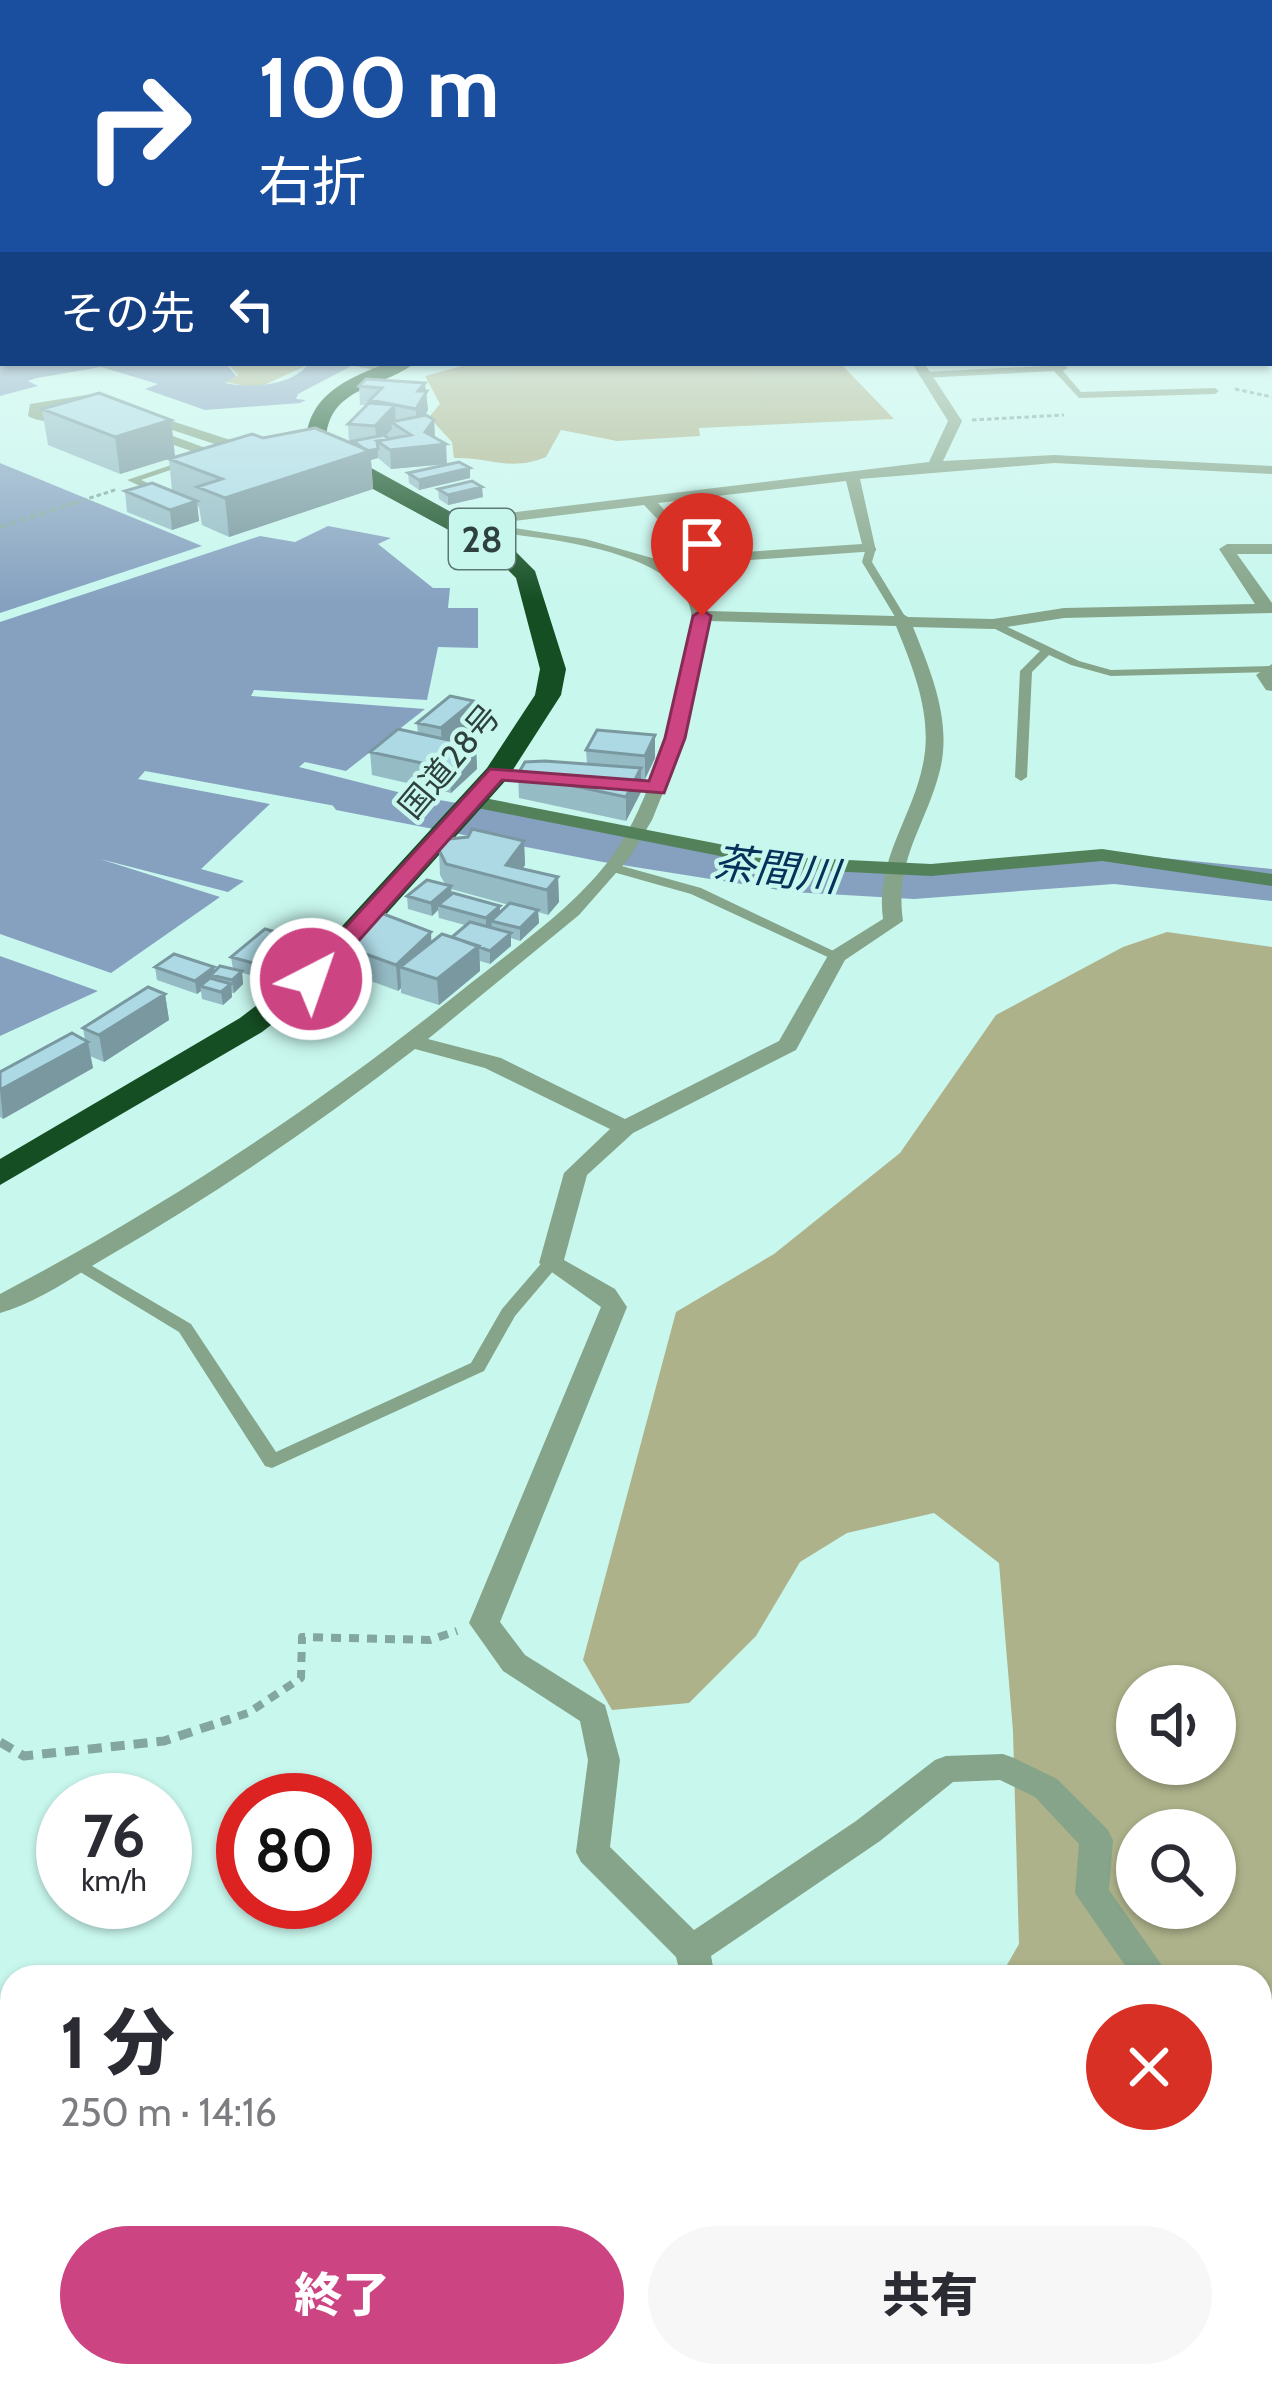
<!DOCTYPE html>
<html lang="ja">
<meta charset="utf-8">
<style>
:root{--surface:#fff;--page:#f7f7f7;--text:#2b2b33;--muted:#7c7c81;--accent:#cc4482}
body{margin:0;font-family:Cabin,"Noto Sans JP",sans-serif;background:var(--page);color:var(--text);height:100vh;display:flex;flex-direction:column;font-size:45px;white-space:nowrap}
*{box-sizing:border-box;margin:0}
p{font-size:39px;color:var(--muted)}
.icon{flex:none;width:66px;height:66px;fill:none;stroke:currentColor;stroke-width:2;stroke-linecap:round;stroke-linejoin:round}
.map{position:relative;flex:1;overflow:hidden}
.sheet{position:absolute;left:0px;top:1965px;width:1272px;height:423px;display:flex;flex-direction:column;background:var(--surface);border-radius:36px 36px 0 0;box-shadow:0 3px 9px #0004}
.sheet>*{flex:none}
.hud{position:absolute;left:0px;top:0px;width:1272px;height:366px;box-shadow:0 3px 9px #0004;background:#1a4fa0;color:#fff;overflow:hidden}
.tools{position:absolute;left:1116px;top:1665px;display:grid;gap:24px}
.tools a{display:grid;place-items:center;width:120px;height:120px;border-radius:50%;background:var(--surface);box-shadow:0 3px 9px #0004;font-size:60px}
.speed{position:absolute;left:36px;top:1773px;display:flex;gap:24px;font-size:60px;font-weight:700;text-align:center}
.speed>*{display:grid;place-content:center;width:156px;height:156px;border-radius:50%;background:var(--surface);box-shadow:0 3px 9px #0004;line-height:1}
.speed small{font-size:30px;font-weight:400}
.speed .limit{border:18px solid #d22;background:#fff;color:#111}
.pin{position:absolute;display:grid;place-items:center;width:102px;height:102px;color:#fff;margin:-123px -51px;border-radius:50% 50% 50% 0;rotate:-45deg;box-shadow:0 0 12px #0007}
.pin .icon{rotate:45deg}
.me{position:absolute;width:132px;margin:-66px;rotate:41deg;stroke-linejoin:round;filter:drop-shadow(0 0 9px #0008)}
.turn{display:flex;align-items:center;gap:42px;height:252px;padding:0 60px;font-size:54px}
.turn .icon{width:156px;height:156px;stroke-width:2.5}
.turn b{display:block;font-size:84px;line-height:102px}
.then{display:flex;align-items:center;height:114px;padding:0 60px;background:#0003;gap:24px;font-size:45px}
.round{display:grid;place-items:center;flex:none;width:126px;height:126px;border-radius:63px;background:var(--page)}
.overview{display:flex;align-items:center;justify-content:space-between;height:204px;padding:0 60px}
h1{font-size:72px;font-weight:800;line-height:90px}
.button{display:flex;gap:24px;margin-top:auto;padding:24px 60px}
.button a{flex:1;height:138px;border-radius:72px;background:var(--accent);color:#fff;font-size:48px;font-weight:800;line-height:138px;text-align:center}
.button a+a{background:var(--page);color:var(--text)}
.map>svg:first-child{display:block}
.forest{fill:#adb28a;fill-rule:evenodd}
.water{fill:#86a1c0}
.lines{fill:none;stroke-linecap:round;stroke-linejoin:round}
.river{fill:#86a1c0;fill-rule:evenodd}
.path-far3{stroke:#83a6a0;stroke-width:3;stroke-dasharray:4.5 3;stroke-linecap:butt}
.path-far2{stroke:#83a6a0;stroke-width:4.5;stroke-dasharray:6 4.5;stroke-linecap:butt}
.path-far1{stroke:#83a6a0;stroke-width:8;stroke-dasharray:10 8;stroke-linecap:butt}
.path{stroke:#83a6a0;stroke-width:9;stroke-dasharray:14 9;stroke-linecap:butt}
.lane{fill:#85a489;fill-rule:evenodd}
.street{fill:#85a489;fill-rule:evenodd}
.secondary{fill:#538159;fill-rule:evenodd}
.highway{fill:#154e23;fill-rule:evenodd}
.wall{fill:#95bbc5;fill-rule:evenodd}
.shaded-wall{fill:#7998a0}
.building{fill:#add9e5;stroke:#7998a0;stroke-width:3}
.route{fill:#cc4482;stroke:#852c54;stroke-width:3}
.labels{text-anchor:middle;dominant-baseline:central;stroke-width:9;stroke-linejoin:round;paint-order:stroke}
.far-street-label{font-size:33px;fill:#2e413e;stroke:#c8f7ee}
.shield{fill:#c8f7ee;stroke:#5c7873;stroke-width:3}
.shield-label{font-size:36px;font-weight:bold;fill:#2e413e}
.water-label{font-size:42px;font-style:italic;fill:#06315a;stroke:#c8f7ee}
</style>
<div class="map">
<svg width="1272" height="2387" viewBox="0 0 1272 2387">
<rect width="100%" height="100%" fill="#c8f7ee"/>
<path class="forest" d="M 216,363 L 306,363 L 309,364 L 258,388 L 225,382 L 238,375 L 229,365 Z
M 473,363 L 840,363 L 894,419 L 699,428 L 700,436 L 617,441 L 561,430 L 546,457 C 510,472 489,457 454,458 L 452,442 L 429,417 L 440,404 L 425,376 Z
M 1167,932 L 1272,947 L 1272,2387 L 956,2387 L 955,2376 L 1260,2376 L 1260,1977 L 1000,1977 L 1019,1944 L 1013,1731 L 999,1563 L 934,1513 L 847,1533 L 800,1562 L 756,1636 L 689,1703 L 612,1710 L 583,1660 L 676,1312 L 774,1254 L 900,1153 L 996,1015 L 1123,947 ZM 1137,1686 L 1215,1686 L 1215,1764 L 1137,1764 ZM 1137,1830 L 1215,1830 L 1215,1908 L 1137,1908 Z"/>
<path class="water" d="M 0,267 L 3,363 L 213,363 L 228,366 L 236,376 L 225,383 C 248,388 293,387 309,363 L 357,363 L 298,394 L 296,399 L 306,400 L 300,403 L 205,410 L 145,389 L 158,384 L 101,367 L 37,378 L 28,381 L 38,386 L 0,396 Z
M 0,463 L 202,546 L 0,613 Z
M 328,526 L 391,538 L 378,544 L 433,588 L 450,588 L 448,608 L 478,608 L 478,648 L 438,647 L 427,700 L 254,690 L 251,696 L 425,709 L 346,771 L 305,762 L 299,767 L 445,804 L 428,823 L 145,771 L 138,779 L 270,804 L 201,869 L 244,881 L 228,892 L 100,859 L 220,897 L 111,973 L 0,934 L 0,622 L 260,536 L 295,542 Z
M 0,956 L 98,991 L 0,1036 Z"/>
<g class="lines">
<path class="river" d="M 353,785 L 792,861 L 914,868 L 1114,853 L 1272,869 L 1272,901 L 1114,884 L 914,899 L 792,892 L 603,862 L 336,810 L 329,800 L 336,790 Z"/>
<path class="path-far3" d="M 1235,389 L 1272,397
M 972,420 L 1064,415
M 68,505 L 118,489"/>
<path class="path-far2" d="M 0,527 L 78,502"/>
<path class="path-far1" d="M 221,1722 L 248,1713 L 301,1678 L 302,1637 L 430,1640 L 457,1631"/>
<path class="path" d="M 0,1742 L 24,1756 L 164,1741 L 230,1719"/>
<path class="lane" d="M 1064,365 L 1068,368 L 1063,371 L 1081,392 L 1215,388 L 1219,391 L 1215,394 L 1079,398 L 1054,371 L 923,378 L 919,375 L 923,372 Z
M 186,460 L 194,462 L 141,480 L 166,491 L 166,495 L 160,495 L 127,480 Z
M 871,545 L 876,548 L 872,562 L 906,618 L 905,620 L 897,620 L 862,562 L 866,548 Z
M 989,622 L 997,622 L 1079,661 L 1111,670 L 1272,666 L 1272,672 L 1111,676 L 1071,665 L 1049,655 L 1032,672 L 1027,777 L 1021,781 L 1015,777 L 1020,671 L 1040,651 L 989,626 Z
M 611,863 L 701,888 L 844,956 L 837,960 L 832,959 L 691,894 L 606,870 L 606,864 Z
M 551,1258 L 560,1263 L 515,1316 L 484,1371 L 272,1468 L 265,1466 L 179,1332 L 67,1264 L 70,1260 L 82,1260 L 191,1324 L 276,1452 L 471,1363 L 502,1309 L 545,1259 Z"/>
<path class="street" d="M 1269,314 L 1272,315 L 1272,323 L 1269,322 Z
M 341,363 L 373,363 L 395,369 L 389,373 Z
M 912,363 L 924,363 L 962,421 L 943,461 L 1054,455 L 1272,466 L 1272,474 L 1054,463 L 860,479 L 876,551 L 668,566 L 701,593 L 708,611 L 894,616 L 901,613 L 908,617 L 993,619 L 1064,608 L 1255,604 L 1219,549 L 1227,544 L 1272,544 L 1272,554 L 1237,554 L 1272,603 L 1272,613 L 1064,618 L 993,629 L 913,627 C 931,672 952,721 940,770 C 926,826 894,859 903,921 L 845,960 L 796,1050 L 633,1133 L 587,1175 L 564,1260 L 615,1289 L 627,1307 L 500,1622 L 525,1655 L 605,1705 L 620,1760 L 610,1847 L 694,1930 L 856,1821 L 935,1760 L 946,1756 L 1003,1754 L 1014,1758 L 1057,1779 L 1108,1830 L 1113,1840 L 1109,1890 L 1170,1977 L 1133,1977 L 1075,1893 L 1079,1844 L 1035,1797 L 1000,1780 L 953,1782 L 880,1841 L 711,1956 L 715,1977 L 681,1977 L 676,1957 L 581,1862 L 576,1852 L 588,1760 L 580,1721 L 503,1671 L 469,1623 L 601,1307 L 539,1263 L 564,1173 L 610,1129 L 485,1068 L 415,1049 C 317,1125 214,1195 107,1257 C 74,1276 37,1303 0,1313 L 0,1294 C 167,1206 324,1102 471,983 C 520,944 576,906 613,855 C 648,805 664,743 678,685 C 687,651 706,612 675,584 C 625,541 519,537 456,527 L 449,523 L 451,520 L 477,522 L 483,516 L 929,462 L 948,421 ZM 846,481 L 862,544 L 686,556 L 678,525 L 658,503 ZM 644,505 L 664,526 L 671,557 L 652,558 L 585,539 L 489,524 ZM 709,621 L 896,626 C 914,670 933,717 923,764 C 912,819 875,860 883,919 L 830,952 L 779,1041 L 625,1119 L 501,1058 L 428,1039 L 579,915 L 630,857 L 652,820 L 675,763 Z
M 92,394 L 114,403 L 108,407 L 91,402 L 42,410 L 76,414 L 78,417 C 67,424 39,423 28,416 L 30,404 Z
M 141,411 L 255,448 L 257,451 L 245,454 L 136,418 L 134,415 Z
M 141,428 L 151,428 L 233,458 L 221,461 L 141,434 Z
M 1272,664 L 1272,691 L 1266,690 L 1256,675 Z
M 1260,2106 L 1272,2110 L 1272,2156 L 1260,2152 Z
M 912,2376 L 954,2376 L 958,2387 L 916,2387 Z"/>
<path class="secondary" d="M 469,795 L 786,857 L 931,864 L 1102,849 L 1272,874 L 1272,886 L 1102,861 L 931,876 L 786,869 L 462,805 L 460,801 Z"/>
<path class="highway" d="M 388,363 L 415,363 C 381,389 326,387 326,443 L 507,543 L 535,571 L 566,669 L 561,695 L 507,779 L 322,986 L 262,1032 L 0,1185 L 0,1159 L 240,1018 L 300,972 L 487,768 L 535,695 L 540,669 L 516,578 L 491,553 L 325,463 L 306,445 C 306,396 347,378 388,363 Z"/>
</g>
<path class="wall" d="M 359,386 L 426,391 L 428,410 L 424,416 L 434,420 L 435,438 L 447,464 L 391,469 L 378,458 L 371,460 L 373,489 L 229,537 L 202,525 L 199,507 L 197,506 L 199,521 L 172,530 L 127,512 L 125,491 L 172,491 L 169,459 L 263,438 L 349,443 L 348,424 L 366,405 L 360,405 Z
M 42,409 L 171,420 L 175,457 L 120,474 L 48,445 Z
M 408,473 L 470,478 L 419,490 L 409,483 Z
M 438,489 L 483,497 L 448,505 L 439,499 Z
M 417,723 L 475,724 L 454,741 L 476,746 L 477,769 L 451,793 L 372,775 L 370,752 L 418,734 Z
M 655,735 L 655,758 L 645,779 L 641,779 L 641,792 L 626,821 L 519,798 L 518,774 L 587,764 L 586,750 Z
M 524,841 L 525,865 L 522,869 L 558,877 L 559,902 L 548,915 L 538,912 L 539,923 L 520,941 L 511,938 L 511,946 L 490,964 L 480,961 L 480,971 L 439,1005 L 401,993 L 401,988 L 398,991 L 341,970 L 338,944 L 431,932 L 431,942 L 452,937 L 465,925 L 439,918 L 438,910 L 432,916 L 408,909 L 407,896 L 445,884 L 440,875 L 439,850 ZM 451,889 L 509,905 L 500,913 L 452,894 Z
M 286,935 L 288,948 L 255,976 L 242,973 L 243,984 L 234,993 L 232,993 L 232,997 L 223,1005 L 202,999 L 201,991 L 197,994 L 157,980 L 155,967 L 214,972 L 233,969 L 231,957 Z
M 165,994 L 169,1020 L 104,1062 L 90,1056 L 93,1068 L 3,1119 L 0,1117 L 0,1072 L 85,1040 L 83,1028 Z"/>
<path class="shaded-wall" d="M 425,383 L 428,410 L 417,428 L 416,409 L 418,391 Z
M 395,405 L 396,424 L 391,422 L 392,429 L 377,445 L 375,426 Z
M 171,420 L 175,457 L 120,474 L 115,437 Z
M 434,420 L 435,439 L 446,444 L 447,464 L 391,469 L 390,450 L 425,432 Z
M 378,449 L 378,458 L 371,460 L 373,489 L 229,537 L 225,498 Z
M 470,468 L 470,478 L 419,490 L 419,480 Z
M 482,487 L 483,497 L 448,505 L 448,495 Z
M 197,501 L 199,521 L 172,530 L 170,510 Z
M 474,701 L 475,724 L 442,751 L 441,728 Z
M 655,735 L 655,758 L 645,779 L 645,756 Z
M 476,746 L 477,769 L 451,793 L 450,769 Z
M 641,768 L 641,792 L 626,821 L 626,797 Z
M 524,841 L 525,865 L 514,881 L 506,865 Z
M 558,877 L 559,902 L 548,915 L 547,890 Z
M 451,886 L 452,899 L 438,905 L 438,910 L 432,916 L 431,903 Z
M 500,906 L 500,918 L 491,921 L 492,926 L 486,931 L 486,918 Z
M 538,910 L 539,923 L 520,941 L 520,928 Z
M 431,932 L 432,958 L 400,967 L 401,988 L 398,991 L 396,965 Z
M 511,933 L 511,946 L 490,964 L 490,951 Z
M 286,935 L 288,948 L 255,976 L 253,963 Z
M 479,946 L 480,971 L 439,1005 L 437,979 Z
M 214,967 L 215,976 L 211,975 L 212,982 L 200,986 L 201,991 L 197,994 L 195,981 Z
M 242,971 L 243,984 L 234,993 L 232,980 Z
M 231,984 L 232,997 L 223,1005 L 221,992 Z
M 165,994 L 169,1020 L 104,1062 L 99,1035 Z
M 88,1042 L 93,1068 L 3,1119 L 0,1090 Z"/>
<path class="building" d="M 366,379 L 425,383 L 418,391 L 427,391 L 416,409 L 370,400 L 382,388 L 359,386 Z
M 99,393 L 171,420 L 115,437 L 42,409 Z
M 369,403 L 395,405 L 375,426 L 348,424 Z
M 426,415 L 434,420 L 425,432 L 446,444 L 390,450 L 377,441 L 411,435 L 391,422 Z
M 315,428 L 370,451 L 225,498 L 197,487 L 222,479 L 169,459 L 252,434 L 263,438 Z
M 384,435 L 389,439 L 377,441 L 378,449 L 367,451 L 353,441 Z
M 459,462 L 470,468 L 419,480 L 408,473 Z
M 472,481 L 482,487 L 448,495 L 438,489 Z
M 152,483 L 197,501 L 170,510 L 125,491 Z
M 450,696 L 474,701 L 441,728 L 417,723 Z
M 398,729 L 476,746 L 450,769 L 370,752 Z
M 597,730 L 655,735 L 645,756 L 586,750 Z
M 545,761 L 641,768 L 626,797 L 518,774 L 525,762 Z
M 472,829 L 524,841 L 506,865 L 558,877 L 547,890 L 446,864 L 439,850 L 449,839 L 468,837 Z
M 427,880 L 451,886 L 431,903 L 407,896 Z
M 453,893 L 500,906 L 486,918 L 438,905 Z
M 510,903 L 538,910 L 520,928 L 491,921 Z
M 381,913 L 431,932 L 396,965 L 338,944 Z
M 470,922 L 511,933 L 490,951 L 452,937 Z
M 265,929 L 286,935 L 253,963 L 231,957 Z
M 442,934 L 479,946 L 437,979 L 400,967 Z
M 174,954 L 214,967 L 195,981 L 155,967 Z
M 220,966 L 242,971 L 232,980 L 211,975 Z
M 210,978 L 231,984 L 221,992 L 200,986 Z
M 148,987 L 165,994 L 99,1035 L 83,1028 Z
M 72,1033 L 88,1042 L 0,1090 L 0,1072 Z"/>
<linearGradient id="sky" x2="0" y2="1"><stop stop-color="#81acd8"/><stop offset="0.44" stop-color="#e6fbf7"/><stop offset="1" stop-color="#e6fbf7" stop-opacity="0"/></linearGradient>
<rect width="1272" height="602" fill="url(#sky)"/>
<path class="route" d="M 702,610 L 711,616 L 685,738 L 664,793 L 502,780 L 320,984 L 303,984 L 303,974 L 490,769 L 649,781 L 665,738 L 693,616 Z"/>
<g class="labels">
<g class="far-street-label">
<text transform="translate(449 761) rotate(-50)">国道28号</text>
</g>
<rect class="shield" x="449" y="509" width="66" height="60" rx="9"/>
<g class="shield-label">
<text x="482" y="539">28</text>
</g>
<g class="water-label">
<text transform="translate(776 869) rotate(7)">茶間川</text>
</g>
</g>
</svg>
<div class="tools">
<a><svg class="icon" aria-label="sound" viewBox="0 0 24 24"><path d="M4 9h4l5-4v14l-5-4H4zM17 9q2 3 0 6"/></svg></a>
<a><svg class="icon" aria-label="search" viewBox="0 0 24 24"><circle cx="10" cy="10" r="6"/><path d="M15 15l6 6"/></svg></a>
</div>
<div class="speed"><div>76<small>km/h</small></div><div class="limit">80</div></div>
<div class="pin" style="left:702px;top:616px;background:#d93025"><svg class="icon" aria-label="arrive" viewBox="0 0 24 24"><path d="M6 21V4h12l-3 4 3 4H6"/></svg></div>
<svg class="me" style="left:311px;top:979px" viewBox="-20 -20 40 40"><circle r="17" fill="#cc4482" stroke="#fff" stroke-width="3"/><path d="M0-11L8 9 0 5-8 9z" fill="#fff"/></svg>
<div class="hud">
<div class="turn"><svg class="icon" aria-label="right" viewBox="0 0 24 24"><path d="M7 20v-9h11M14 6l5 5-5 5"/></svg><div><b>100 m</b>右折</div></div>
<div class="then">その先<svg class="icon" aria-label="left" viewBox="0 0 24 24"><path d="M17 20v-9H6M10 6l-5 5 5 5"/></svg></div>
</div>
<section class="sheet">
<div class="overview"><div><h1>1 分</h1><p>250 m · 14:16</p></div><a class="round" style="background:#d93025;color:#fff"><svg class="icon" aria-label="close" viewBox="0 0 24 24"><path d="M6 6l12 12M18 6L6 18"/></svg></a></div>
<div class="button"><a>終了</a><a>共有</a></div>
</section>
</div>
